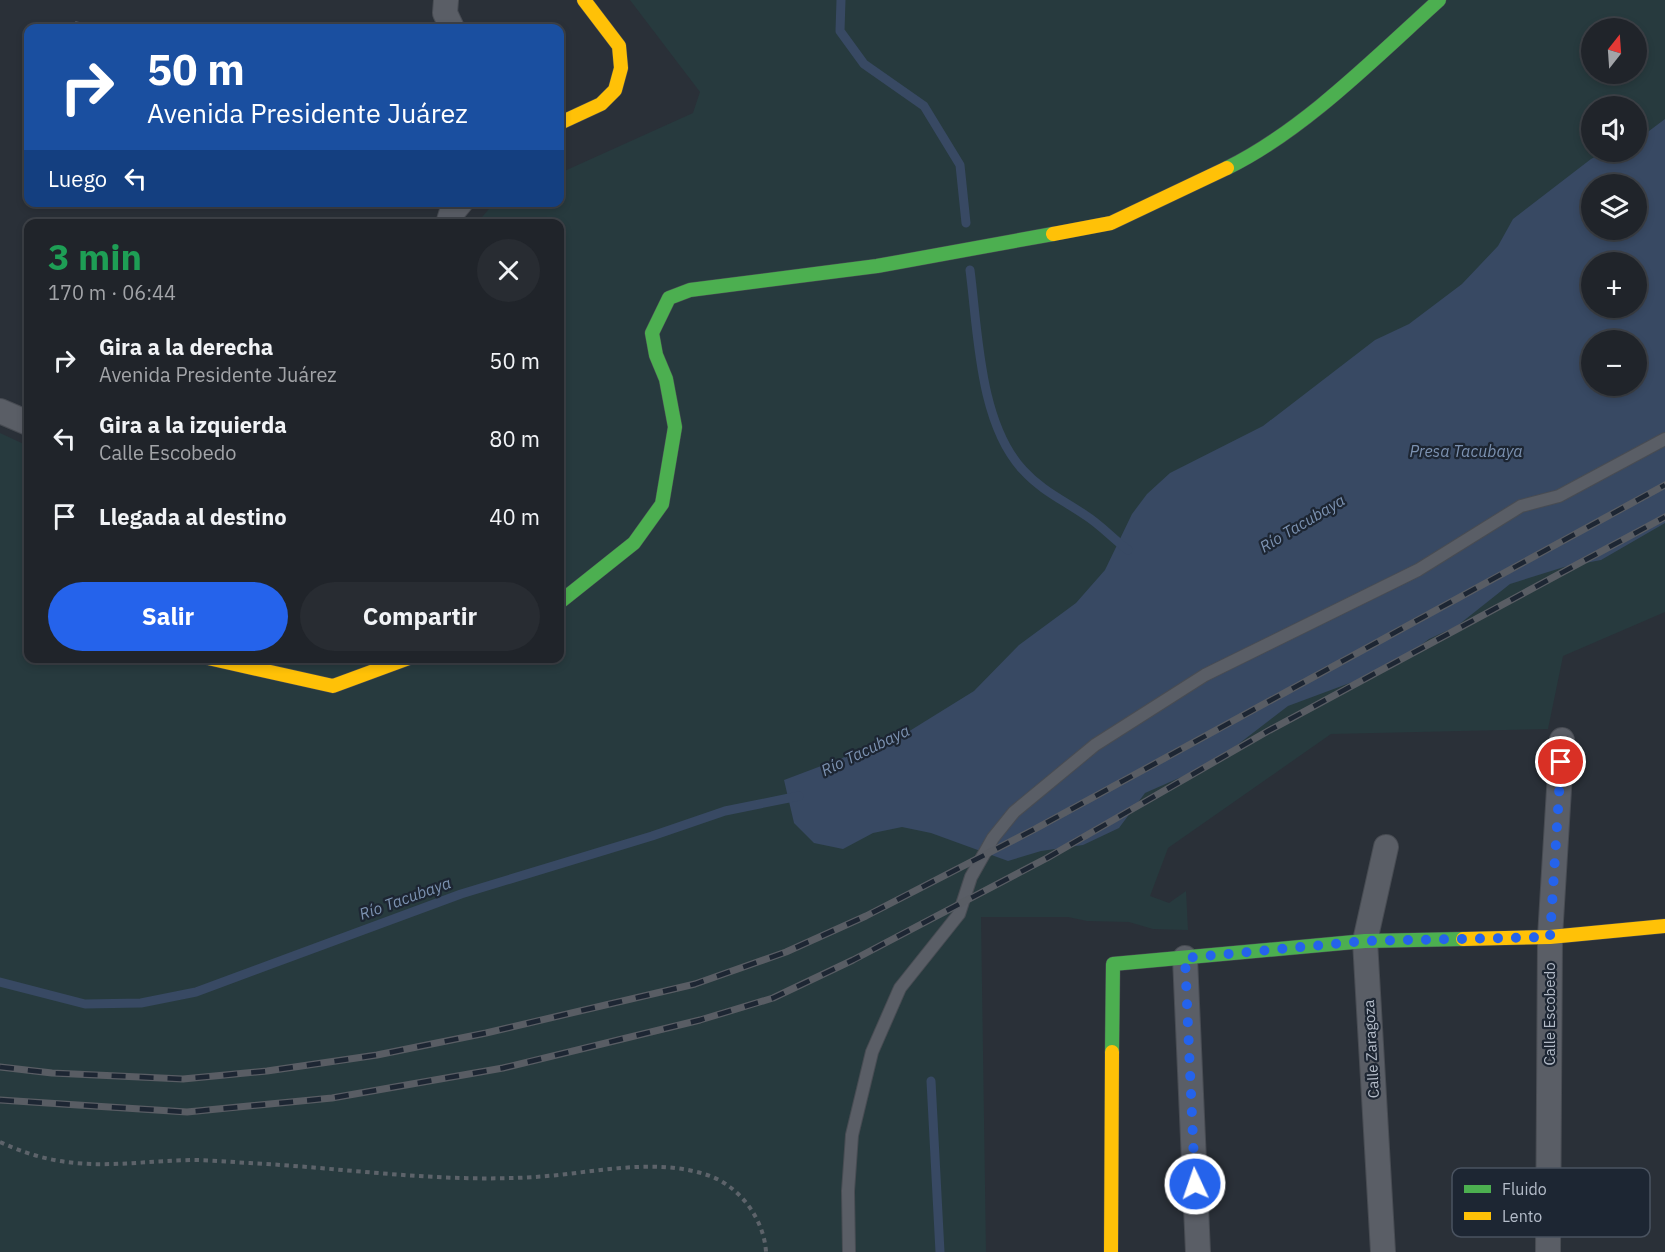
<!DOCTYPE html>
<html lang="es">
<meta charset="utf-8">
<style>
:root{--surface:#20242a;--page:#282c32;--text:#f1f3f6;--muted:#a2a4a8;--line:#3d4147;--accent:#2563eb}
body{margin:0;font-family:"IBM Plex Sans",sans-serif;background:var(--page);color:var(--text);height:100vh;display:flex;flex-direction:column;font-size:22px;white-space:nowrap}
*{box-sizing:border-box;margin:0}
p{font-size:20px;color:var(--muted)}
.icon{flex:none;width:33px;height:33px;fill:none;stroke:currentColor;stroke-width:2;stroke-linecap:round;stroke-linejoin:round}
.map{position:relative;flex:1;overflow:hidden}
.sheet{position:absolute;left:24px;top:219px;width:540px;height:444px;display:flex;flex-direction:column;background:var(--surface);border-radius:12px;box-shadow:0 3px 9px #0003,0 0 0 2px var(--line)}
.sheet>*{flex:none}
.top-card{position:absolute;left:24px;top:24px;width:540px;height:183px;border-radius:12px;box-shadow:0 3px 9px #0003,0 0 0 2px var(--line);background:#1a4fa0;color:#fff;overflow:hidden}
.needle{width:39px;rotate:17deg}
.controls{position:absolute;left:1581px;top:18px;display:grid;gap:12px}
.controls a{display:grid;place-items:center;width:66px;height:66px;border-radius:50%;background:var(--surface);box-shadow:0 3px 9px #0003,0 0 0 2px var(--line);font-size:30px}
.pin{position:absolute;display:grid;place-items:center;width:51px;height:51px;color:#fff;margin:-26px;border:3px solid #fff;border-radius:50%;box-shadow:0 2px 6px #0007}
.me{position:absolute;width:66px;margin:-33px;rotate:357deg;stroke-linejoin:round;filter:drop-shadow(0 0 4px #0008)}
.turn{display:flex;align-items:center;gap:21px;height:126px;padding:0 24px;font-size:27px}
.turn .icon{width:78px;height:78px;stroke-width:2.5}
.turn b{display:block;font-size:42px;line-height:51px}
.then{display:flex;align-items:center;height:57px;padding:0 24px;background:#0003;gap:12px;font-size:22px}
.round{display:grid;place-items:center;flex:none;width:63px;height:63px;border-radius:32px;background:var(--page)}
.headline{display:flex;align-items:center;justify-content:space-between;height:102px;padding:0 24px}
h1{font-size:36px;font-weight:700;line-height:45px;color:#1e9e55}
.cta{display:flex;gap:12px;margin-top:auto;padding:12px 24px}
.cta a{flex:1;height:69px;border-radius:36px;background:var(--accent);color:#fff;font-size:24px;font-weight:700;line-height:69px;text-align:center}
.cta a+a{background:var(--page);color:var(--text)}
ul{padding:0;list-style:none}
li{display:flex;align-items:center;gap:18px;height:78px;padding:0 24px}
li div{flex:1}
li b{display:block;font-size:22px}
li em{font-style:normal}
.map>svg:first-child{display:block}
.green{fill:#273a3e;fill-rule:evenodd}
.water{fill:#384963;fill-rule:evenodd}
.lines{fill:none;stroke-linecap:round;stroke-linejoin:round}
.stream{stroke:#384963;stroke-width:9}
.building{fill:#444950;stroke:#52575f;stroke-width:1.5}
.lane-casing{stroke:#484c53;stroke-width:14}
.street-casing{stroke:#484c53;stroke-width:26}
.fast-casing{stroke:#484c53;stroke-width:15}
.slow-casing{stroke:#484c53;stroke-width:15}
.path{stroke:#5d636a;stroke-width:4;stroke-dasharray:4.5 4.5;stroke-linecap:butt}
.lane{stroke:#5a5e66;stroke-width:12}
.street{stroke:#5a5e66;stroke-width:24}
.fast{stroke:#4caf50;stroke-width:14}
.slow{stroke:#ffc107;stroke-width:14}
.rail-casing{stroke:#595d64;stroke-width:7}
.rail{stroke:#1d2633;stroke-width:4.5;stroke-dasharray:14;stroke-linecap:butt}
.route{stroke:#2563eb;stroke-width:10;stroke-dasharray:0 18}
.labels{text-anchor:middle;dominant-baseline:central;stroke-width:4.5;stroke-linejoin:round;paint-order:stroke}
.street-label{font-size:15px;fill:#b4bcc9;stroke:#1d2633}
.water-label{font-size:16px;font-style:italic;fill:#7c92b1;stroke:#1d2633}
.key{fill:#1d2633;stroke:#4a5360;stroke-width:1.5}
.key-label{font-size:16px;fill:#b4bcc9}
</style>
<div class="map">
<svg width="1665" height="1252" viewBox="0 0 1665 1252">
<rect width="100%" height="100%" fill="#2a3038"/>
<path class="green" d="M 630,0 L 1665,0 L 1665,140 L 1592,184 L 1551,232 L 1596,437 L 1665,355 L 1665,612 L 1563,656 L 1548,729 L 1331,734 L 1168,848 L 1150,896 L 1169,903 L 1186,891 L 1188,930 L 1153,929 L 1129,922 L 1087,921 L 1068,917 L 981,917 L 986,1252 L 0,1252 L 0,433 L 28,446 L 28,658 L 560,658 L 560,224 L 477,223 L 494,203 L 560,202 L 560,173 L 693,113 L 700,92 ZM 1592,28 L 1636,28 L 1636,74 L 1592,74 ZM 1592,106 L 1636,106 L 1636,152 L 1592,152 ZM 954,705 L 794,822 L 785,780 L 903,735 Z"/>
<path class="water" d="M 1665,119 L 1665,523 L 1601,560 L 1564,567 L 1510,584 L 1457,626 L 1429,639 L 1407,656 L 1374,674 L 1288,706 L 1232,749 L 1204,767 L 1145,793 L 1119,828 L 1083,845 L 1041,851 L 1008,861 L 931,833 L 902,827 L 873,833 L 843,849 L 814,843 L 794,823 L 784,780 L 903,735 L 974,691 L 1019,645 L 1076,603 L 1105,570 L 1132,514 L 1147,494 L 1170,473 L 1263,426 L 1375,340 L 1409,324 L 1462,284 L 1498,246 L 1513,219 L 1591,159 L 1604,152 L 1636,152 L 1637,140 ZM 1592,184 L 1636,184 L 1636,230 L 1592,230 ZM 1592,262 L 1636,262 L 1636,308 L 1592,308 ZM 1592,340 L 1636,340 L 1636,386 L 1592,386 Z"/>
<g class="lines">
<path class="stream" d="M 841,0 L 840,31 L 864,64 L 924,106 L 960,165 L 966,223
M 970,270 C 978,331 979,423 1023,470 C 1041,490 1063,500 1085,515 C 1101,525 1113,539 1128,550
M 0,982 L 85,1004 L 141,1003 L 196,992 L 461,894 L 652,836 L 725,811 L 799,796
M 931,1081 L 940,1252"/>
</g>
<path class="building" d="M 76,22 L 101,28 L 75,28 Z"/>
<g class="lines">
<defs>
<path id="lane" d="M 849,1252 L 848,1191 L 852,1135 L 872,1052 L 900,988 L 959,914 L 971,877 L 993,838 L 1014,812 L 1095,745 L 1205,675 L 1418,570 L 1521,506 L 1559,496 L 1665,439"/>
<path id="street" d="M 446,0 L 445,13 L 452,28
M 448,224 L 451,214 L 461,202
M 0,411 L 28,423
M 1185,958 L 1198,1252
M 1383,1252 L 1365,941 L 1386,847
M 1548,1252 L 1550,937 L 1562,740"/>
<path id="fast" d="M 1227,168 C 1303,131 1376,57 1439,0
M 560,602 L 634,543 L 662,504 L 675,427 L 666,379 L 656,355 L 652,333 L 669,298 L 690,290 L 877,266 L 1053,234
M 1112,1052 L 1113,964 L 1365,941 L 1463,939"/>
<path id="slow" d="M 560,123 L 601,104 L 615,90 L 621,68 L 619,46 L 584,0
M 1053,234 L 1111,223 L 1227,168
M 208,658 L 333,686 L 409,658
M 1463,939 L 1550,937 L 1665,926
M 1111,1252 L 1112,1052"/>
</defs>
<use href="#lane" class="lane-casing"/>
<use href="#street" class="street-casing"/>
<use href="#fast" class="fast-casing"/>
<use href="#slow" class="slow-casing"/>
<path class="path" d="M 0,1142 C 71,1175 117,1162 191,1160 C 210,1160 230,1162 250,1163 C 344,1168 439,1183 534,1177 C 590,1174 655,1156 710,1176 C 740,1187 764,1219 766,1252"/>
<use href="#lane" class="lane"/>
<use href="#street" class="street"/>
<use href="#fast" class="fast"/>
<use href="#slow" class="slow"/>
<defs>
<path id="rail" d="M 0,1067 L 52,1073 L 183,1079 L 267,1071 L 377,1055 L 486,1033 L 695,984 L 786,952 L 866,916 L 1035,829 L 1665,485
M 0,1100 L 187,1112 L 332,1098 L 503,1068 L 700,1020 L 773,998 L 853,960 L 1047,858 L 1268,731 L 1665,517"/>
</defs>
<use href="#rail" class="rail-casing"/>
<use href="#rail" class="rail"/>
</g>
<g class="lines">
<path class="route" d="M 1195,1184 L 1185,958 L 1365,941 L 1550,937 L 1561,762"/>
</g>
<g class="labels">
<g class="street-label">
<text transform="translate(1549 1014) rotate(-90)">Calle Escobedo</text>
<text transform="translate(1371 1049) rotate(-93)">Calle Zaragoza</text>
</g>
<g class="water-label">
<text x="1466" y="451">Presa Tacubaya</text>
<text transform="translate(1302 523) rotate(-31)">Río Tacubaya</text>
<text transform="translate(865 750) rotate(-26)">Río Tacubaya</text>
<text transform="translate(405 898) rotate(-20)">Río Tacubaya</text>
</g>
</g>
<rect x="1452" y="1168" width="198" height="69" rx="9" class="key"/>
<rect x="1464" y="1185" width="27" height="8" fill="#4caf50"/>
<rect x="1464" y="1212" width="27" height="8" fill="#ffc107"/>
<g class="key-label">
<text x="1502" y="1195">Fluido</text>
<text x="1502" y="1222">Lento</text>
</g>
</svg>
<div class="controls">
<a><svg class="needle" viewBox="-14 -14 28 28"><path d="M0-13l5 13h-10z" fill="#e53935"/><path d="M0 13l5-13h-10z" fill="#a2a4a8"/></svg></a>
<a><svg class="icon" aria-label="sound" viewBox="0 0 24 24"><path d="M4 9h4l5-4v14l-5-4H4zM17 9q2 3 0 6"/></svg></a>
<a><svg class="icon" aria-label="layers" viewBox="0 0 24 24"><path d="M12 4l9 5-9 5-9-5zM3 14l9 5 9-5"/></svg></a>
<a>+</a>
<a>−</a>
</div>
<div class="pin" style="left:1561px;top:762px;background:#d93025"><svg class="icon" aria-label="arrive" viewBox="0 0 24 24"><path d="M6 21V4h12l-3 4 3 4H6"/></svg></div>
<svg class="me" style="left:1195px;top:1184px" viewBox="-20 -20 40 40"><circle r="17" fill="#2563eb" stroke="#fff" stroke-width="3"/><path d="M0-11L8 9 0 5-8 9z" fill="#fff"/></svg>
<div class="top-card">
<div class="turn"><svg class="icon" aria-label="right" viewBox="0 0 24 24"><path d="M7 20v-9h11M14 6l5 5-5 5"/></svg><div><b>50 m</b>Avenida Presidente Juárez</div></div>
<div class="then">Luego<svg class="icon" aria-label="left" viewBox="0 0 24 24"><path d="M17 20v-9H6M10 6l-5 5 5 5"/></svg></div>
</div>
<section class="sheet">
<div class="headline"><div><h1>3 min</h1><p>170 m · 06:44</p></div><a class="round"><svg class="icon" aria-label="close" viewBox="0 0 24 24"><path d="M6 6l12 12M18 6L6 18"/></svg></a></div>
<ul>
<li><svg class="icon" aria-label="right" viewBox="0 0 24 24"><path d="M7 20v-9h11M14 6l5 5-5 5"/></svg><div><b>Gira a la derecha</b><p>Avenida Presidente Juárez</p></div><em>50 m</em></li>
<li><svg class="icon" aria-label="left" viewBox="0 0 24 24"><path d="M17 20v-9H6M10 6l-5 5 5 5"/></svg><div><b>Gira a la izquierda</b><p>Calle Escobedo</p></div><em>80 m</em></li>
<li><svg class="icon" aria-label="arrive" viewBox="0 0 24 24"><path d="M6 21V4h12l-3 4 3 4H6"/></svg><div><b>Llegada al destino</b></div><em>40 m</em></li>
</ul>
<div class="cta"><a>Salir</a><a>Compartir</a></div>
</section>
</div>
